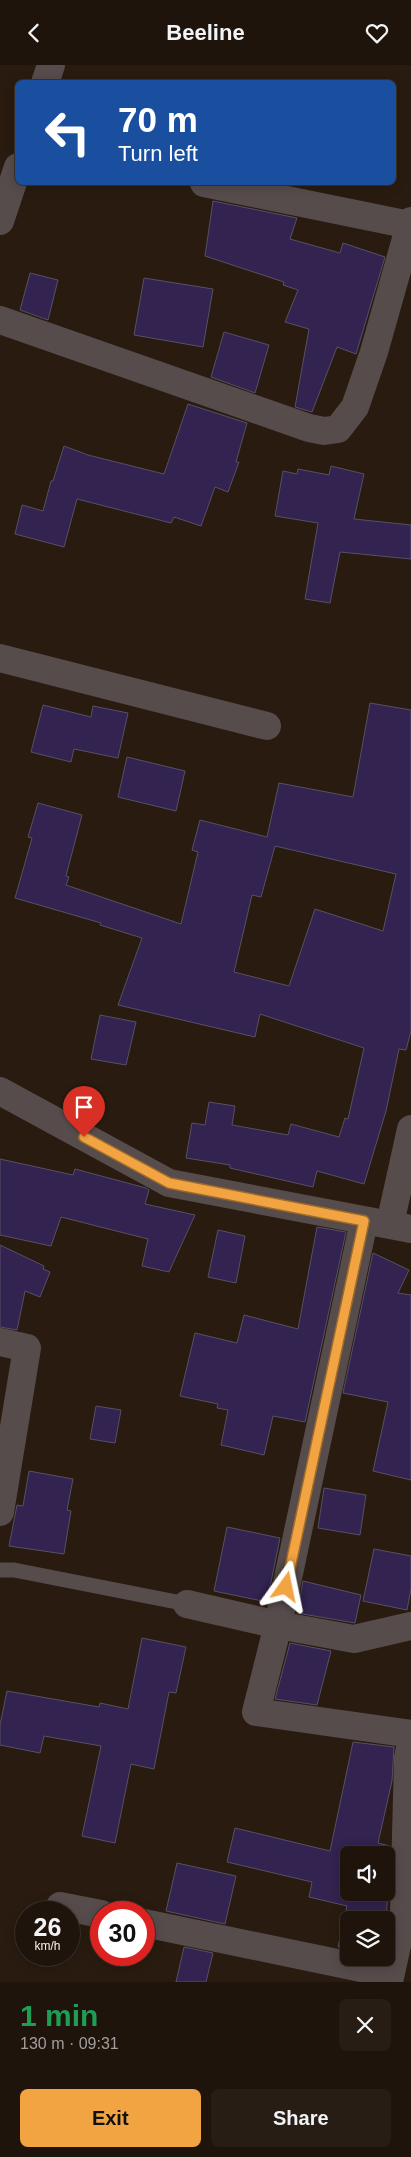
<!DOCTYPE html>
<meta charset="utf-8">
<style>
:root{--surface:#1f140b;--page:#271d14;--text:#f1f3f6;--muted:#a19e9d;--line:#3c332c;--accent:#f3a442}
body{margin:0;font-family:Arial,sans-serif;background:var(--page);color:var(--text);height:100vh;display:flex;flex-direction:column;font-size:19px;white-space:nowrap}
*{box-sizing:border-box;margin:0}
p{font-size:16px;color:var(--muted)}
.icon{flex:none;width:28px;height:28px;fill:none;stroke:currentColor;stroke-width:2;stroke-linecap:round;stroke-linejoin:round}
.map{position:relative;height:1917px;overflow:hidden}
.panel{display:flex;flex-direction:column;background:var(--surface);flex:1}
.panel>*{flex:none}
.hud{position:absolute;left:15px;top:15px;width:381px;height:105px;border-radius:8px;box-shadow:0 2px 12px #0003,0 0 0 1px var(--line);background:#1a4fa0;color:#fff;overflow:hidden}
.controls{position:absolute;left:340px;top:1781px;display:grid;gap:10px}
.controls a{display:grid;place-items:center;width:55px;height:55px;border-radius:8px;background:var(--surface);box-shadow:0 2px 12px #0003,0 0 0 1px var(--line);font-size:25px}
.speed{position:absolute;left:15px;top:1836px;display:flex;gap:10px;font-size:25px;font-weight:700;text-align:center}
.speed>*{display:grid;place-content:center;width:65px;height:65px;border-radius:50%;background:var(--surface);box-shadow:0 2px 12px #0003,0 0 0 1px var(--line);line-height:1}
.speed small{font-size:12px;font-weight:400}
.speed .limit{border:8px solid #d22;background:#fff;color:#111}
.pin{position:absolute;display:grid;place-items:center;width:42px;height:42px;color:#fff;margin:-51px -21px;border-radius:50% 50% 50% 0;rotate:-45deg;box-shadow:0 0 5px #0007}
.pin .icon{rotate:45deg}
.me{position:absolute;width:55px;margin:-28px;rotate:12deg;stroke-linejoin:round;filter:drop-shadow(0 0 4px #0008)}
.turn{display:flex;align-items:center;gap:18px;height:105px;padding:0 20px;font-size:22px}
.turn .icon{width:65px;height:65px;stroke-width:2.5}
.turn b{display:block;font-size:35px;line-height:42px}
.round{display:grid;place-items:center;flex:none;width:52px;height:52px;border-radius:8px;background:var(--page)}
.overview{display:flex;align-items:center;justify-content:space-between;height:85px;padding:0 20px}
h1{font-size:30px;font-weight:700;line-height:38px;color:#1e9e55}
.cta{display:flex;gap:10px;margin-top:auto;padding:10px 20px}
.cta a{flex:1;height:58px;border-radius:8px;background:var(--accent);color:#111;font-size:20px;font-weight:700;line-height:58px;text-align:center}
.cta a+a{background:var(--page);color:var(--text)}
header{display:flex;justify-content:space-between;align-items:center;height:65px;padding:0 20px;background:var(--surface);font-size:22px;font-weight:700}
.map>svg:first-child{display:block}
.building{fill:#322350;stroke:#565164;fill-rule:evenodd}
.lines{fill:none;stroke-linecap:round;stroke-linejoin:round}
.service{stroke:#564c4b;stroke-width:15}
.minor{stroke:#564c4b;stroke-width:28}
.route-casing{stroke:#9e6b2b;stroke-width:12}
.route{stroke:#f3a442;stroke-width:9}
</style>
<header><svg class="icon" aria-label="back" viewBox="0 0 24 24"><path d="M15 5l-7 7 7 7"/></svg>Beeline<svg class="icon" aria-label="heart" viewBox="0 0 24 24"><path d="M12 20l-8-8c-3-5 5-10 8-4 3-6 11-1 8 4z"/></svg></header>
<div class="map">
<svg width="411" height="1917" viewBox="0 0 411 1917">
<rect width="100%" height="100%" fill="#291b0f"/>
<path class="building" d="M 213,136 L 297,153 L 290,174 L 340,188 L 343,178 L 385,192 L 356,289 L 337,282 L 312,347 L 295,342 L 309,264 L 285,257 L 298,225 L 283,220 L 284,217 L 205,191 Z
M 30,208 L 58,215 L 48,255 L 20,245 Z
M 144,213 L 213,224 L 203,282 L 134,270 Z
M 224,267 L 269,280 L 255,328 L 211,312 Z
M 188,339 L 247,358 L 236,397 L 239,397 L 228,427 L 215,422 L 201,461 L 174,452 L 171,458 L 77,434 L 64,482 L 15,469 L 22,440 L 43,446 L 51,416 L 53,416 L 64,381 L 88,390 L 164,409 Z
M 331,401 L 364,409 L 354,454 L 411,460 L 411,494 L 340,487 L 330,538 L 305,534 L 318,458 L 275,451 L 283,406 L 297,409 L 298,404 L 329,410 Z
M 370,638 L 411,645 L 411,966 L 406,985 L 399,984 L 386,1046 L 364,1119 L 317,1106 L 313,1122 L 230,1103 L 230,1100 L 186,1093 L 192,1058 L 205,1060 L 209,1037 L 235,1041 L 232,1060 L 288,1070 L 291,1059 L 339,1072 L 345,1053 L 348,1054 L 364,983 L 260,949 L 255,972 L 118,940 L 142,873 L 100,860 L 101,858 L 15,833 L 32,773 L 28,772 L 38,738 L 82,750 L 66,811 L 69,812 L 66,820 L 181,859 L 198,787 L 192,785 L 200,755 L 267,772 L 279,718 L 353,732 ZM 275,781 L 396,809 L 383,866 L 315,844 L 289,921 L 234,907 L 252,830 L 261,832 Z
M 43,640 L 91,652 L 93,641 L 128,648 L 118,693 L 74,684 L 71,697 L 31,687 Z
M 127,692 L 185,706 L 176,746 L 118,732 Z
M 100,950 L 136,957 L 126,1000 L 91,994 Z
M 0,1094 L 73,1110 L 75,1104 L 146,1123 L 149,1125 L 145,1139 L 195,1150 L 169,1207 L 142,1201 L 148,1174 L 61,1152 L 51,1181 L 0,1170 Z
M 317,1162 L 346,1167 L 305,1357 L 273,1351 L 264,1390 L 221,1380 L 228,1345 L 217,1343 L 218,1339 L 180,1331 L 195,1268 L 237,1278 L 244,1250 L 298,1264 Z
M 218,1165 L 245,1171 L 236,1218 L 208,1212 Z
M 0,1180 L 44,1201 L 43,1204 L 50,1207 L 40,1232 L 25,1226 L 17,1265 L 0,1262 Z
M 373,1188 L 409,1205 L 398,1228 L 411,1230 L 411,1415 L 373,1406 L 388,1337 L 343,1328 Z
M 96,1341 L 121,1345 L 115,1378 L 90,1374 Z
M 29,1406 L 73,1414 L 67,1445 L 71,1446 L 64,1489 L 9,1481 L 17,1440 L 23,1441 Z
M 324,1423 L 366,1430 L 360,1470 L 318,1463 Z
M 227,1462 L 280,1473 L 267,1537 L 214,1526 Z
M 374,1484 L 411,1491 L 411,1524 L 407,1545 L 363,1536 Z
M 303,1516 L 361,1530 L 355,1558 L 297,1548 Z
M 142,1573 L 186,1582 L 176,1628 L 169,1627 L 154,1704 L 131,1699 L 115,1778 L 82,1771 L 101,1681 L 44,1671 L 40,1688 L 0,1680 L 0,1660 L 7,1626 L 99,1642 L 100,1638 L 128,1644 Z
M 290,1578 L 331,1586 L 317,1640 L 275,1634 Z
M 353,1677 L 394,1682 L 392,1716 L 378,1778 L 390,1781 L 386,1794 L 386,1790 L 349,1790 L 349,1828 L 386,1828 L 386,1808 L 389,1809 L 386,1855 L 349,1855 L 349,1884 L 338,1882 L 347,1841 L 309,1832 L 312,1817 L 227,1797 L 235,1763 L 330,1786 Z
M 177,1798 L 236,1811 L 225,1859 L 166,1846 Z
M 184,1882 L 213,1888 L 206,1917 L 176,1917 Z"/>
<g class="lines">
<path class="service" d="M 0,1505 L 14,1505 L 187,1539"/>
<path class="minor" d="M 45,18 L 51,0
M 204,118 L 410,160
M 0,156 L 18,102
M 0,255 L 309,363 L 324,366 L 338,364 L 355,342 L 374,287 L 411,156
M 0,593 L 267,661
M 0,1026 L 169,1118 L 411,1164
M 364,1156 L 278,1560 L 256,1647 L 411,1669
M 390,1159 L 411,1064
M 0,1277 L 27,1283 L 0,1447
M 187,1539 L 278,1560 L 354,1574 L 411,1561
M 60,1841 L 101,1849
M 144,1858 L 390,1909
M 389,1917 L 404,1848 L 408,1693 L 411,1678"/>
</g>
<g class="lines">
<defs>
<path id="route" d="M 84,1072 L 169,1118 L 364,1156 L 286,1522"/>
</defs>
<use href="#route" class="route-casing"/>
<use href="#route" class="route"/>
</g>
</svg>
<div class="controls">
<a><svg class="icon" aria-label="sound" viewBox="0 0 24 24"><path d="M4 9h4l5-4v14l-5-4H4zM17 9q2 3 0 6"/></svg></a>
<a><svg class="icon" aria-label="layers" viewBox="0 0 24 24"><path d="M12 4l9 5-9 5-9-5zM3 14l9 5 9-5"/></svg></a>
</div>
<div class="speed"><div>26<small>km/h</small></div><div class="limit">30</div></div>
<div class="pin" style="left:84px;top:1072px;background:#d93025"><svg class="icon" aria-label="arrive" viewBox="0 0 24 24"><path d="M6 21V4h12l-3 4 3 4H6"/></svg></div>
<svg class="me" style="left:286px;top:1522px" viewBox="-20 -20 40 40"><path d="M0-17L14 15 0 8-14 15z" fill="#f3a442" stroke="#fff" stroke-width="4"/></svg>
<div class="hud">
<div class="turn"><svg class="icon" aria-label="left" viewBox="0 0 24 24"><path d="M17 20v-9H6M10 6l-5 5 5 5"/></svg><div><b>70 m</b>Turn left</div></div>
</div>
</div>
<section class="panel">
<div class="overview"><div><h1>1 min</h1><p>130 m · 09:31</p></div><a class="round"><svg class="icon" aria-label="close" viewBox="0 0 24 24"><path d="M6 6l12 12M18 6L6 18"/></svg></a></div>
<div class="cta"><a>Exit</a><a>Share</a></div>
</section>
